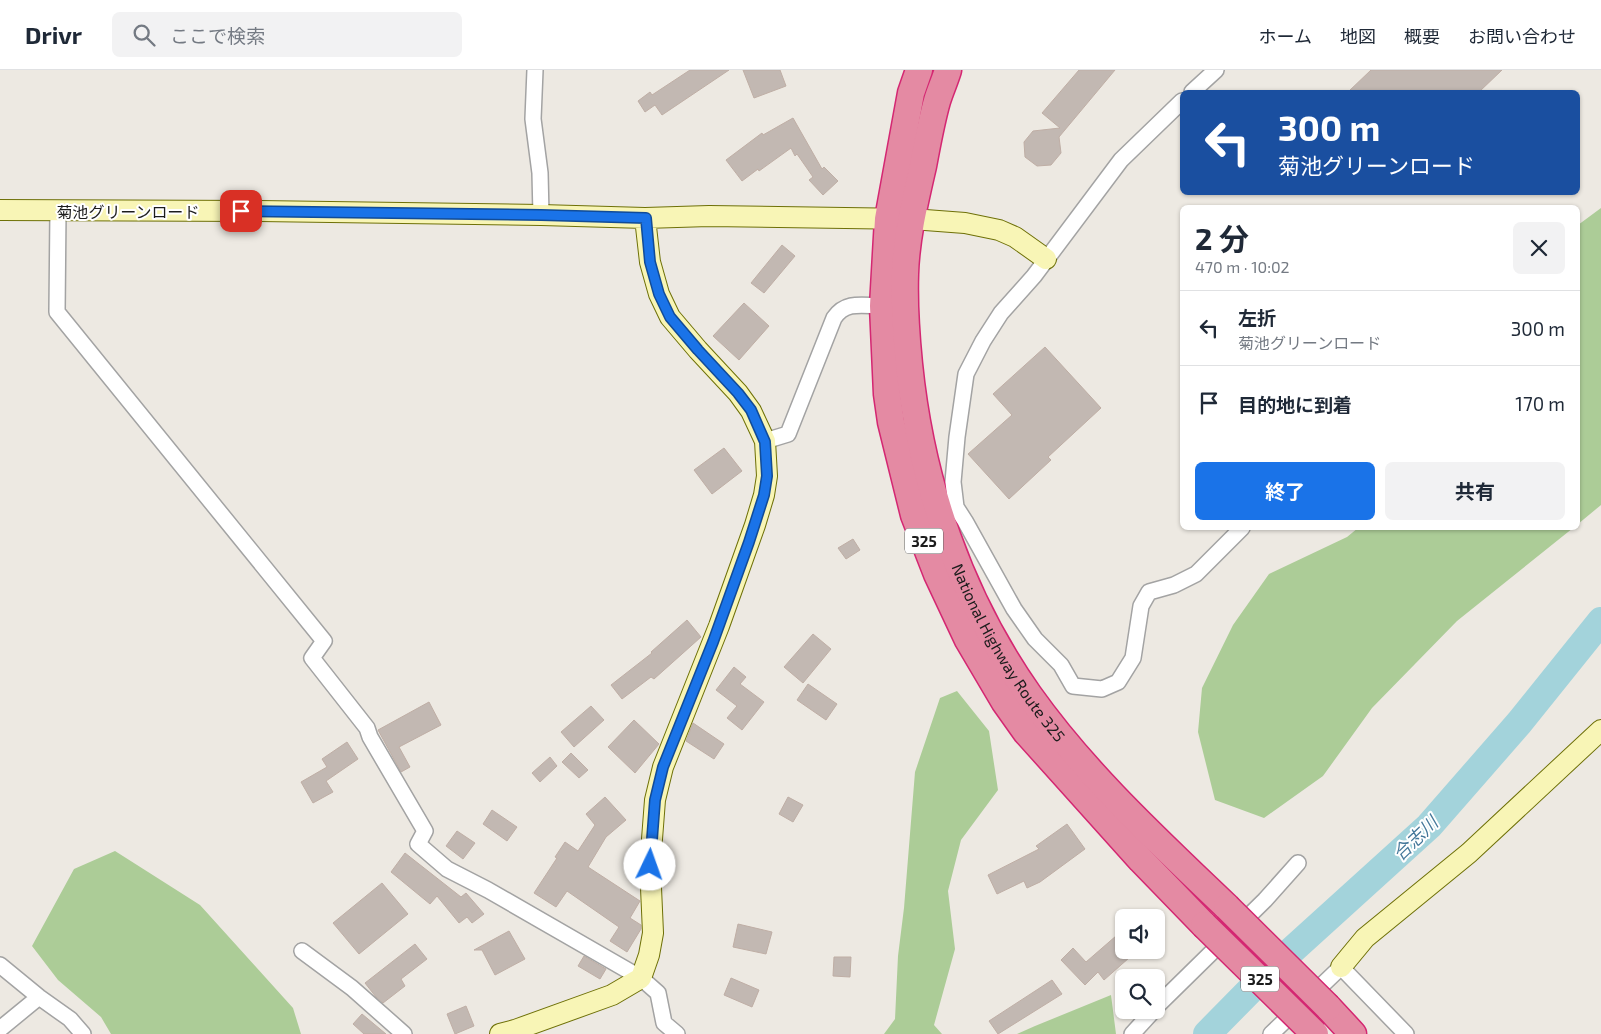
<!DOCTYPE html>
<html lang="ja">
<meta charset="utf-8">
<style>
:root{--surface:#fff;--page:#f2f2f3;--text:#1f2937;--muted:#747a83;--line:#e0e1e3;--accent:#1a73e8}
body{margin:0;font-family:"Exo 2","Noto Sans JP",sans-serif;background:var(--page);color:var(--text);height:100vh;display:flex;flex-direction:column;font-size:19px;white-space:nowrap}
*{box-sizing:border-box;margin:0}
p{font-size:16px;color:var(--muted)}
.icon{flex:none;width:28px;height:28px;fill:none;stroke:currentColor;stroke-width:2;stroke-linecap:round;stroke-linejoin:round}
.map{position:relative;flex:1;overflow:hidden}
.details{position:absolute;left:1180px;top:135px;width:400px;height:325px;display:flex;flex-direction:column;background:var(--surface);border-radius:8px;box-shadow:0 1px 4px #0004}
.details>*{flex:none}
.top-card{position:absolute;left:1180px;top:20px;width:400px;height:105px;border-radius:8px;box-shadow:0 1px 4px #0004;background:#1a4fa0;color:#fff;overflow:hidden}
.buttons{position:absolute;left:1115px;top:839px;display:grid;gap:10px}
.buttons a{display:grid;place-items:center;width:50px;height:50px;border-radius:8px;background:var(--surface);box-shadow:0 1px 4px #0004;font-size:25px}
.pin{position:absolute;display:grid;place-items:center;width:42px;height:42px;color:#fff;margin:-21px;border-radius:10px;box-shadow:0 2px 8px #0006}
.me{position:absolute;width:55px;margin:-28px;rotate:3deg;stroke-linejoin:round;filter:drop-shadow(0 0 4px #0008)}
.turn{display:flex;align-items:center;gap:18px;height:105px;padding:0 15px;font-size:22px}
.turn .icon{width:65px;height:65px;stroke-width:2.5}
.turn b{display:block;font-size:35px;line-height:42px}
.round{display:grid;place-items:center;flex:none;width:52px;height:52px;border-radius:8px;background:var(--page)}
.overview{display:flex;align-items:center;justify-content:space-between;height:85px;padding:0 15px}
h1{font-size:30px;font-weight:700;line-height:38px}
.primary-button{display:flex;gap:10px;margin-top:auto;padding:10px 15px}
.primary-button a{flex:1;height:58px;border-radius:8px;background:var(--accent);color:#fff;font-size:20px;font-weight:700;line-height:58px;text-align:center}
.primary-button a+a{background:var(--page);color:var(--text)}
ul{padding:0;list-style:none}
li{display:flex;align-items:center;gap:15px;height:75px;padding:0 15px;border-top:1px solid var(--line)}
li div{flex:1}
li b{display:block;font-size:19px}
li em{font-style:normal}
header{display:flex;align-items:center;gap:30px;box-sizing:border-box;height:70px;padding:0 25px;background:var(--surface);border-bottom:1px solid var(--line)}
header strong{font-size:24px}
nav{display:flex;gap:28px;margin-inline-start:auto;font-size:18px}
.search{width:350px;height:45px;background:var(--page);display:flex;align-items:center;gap:12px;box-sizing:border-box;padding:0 18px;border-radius:8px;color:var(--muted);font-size:19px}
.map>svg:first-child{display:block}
.forest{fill:#accc97}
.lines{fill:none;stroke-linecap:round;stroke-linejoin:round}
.river{stroke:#a3d3db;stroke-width:28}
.building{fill:#c2b8b2;stroke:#bfaea5}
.street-casing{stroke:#a3a3a3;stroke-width:18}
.secondary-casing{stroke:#6e7007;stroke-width:22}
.highway-casing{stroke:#d42772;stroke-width:29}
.street{stroke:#fff;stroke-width:15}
.secondary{stroke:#f8f5b6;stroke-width:20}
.highway{stroke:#e48aa3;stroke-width:26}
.highway-bridge-casing{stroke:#d42772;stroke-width:29;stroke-linecap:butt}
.highway-bridge{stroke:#e48aa3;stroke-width:26}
.route-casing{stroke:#114b97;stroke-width:12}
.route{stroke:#1a73e8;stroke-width:9}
.labels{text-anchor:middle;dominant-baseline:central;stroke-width:4;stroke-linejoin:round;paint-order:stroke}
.shield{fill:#fff;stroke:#606060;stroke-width:1}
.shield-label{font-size:15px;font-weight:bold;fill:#1c1c1c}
.street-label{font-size:16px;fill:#1c1c1c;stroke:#fff}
.water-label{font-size:18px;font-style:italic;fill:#45789a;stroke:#fff}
</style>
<header>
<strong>Drivr</strong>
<div class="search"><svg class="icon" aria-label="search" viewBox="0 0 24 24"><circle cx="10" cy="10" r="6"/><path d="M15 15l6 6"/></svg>ここで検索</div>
<nav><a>ホーム</a><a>地図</a><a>概要</a><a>お問い合わせ</a></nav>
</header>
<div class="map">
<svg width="1601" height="964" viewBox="0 0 1601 964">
<rect width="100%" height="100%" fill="#ede9e2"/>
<path class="forest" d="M 1601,138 L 1601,435 L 1578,454 L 1578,155 Z
M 1358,458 L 1573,458 L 1457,551 L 1372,638 L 1323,706 L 1264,748 L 1215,730 L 1198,662 L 1202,618 L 1233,555 L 1269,504 L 1347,467 Z
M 957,621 L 989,661 L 998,720 L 961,770 L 948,821 L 955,879 L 934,955 L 942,964 L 884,964 L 895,949 L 898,886 L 904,838 L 915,702 L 940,628 Z
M 115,781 L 200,835 L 293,938 L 301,964 L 111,964 L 101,947 L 58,910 L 32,876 L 74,799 Z
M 1111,925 L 1116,964 L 1017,964 L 1035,956 Z"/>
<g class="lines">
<path class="river" d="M 1207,964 L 1268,902 L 1429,756 L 1519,653 L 1601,551"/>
</g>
<path class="building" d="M 690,0 L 729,0 L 662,45 L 655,35 L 645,42 L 638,31 L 650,22 L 652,25 Z
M 743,0 L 780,0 L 786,16 L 754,28 Z
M 1079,0 L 1115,0 L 1059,67 L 1061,83 L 1051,95 L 1037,96 L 1025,87 L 1024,72 L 1033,61 L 1060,58 L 1042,43 Z
M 1371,0 L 1502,0 L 1479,22 L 1348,22 Z
M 793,48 L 822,99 L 824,97 L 838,111 L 823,125 L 809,110 L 813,107 L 797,84 L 795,86 L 791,78 L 759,101 L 758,99 L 742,111 L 726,90 L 762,63 L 763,65 Z
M 782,175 L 795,186 L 764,223 L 751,213 Z
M 744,233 L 769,256 L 739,290 L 713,266 Z
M 1045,277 L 1101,338 L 1048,387 L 1051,390 L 1009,429 L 968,384 L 1012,345 L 993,324 Z
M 724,378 L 742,401 L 712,424 L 694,400 Z
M 853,469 L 860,480 L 846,489 L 838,478 Z
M 687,550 L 701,567 L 654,609 L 651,607 L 622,629 L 611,615 L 652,583 L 651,582 Z
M 813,564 L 831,579 L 803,613 L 784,597 Z
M 734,597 L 746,607 L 740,614 L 764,632 L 742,660 L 727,648 L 737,636 L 716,620 Z
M 808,614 L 837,634 L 826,650 L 797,630 Z
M 429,632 L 441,655 L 399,677 L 410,697 L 401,702 L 378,660 Z
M 591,636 L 604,650 L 574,677 L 561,662 Z
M 634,650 L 659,674 L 635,703 L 608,677 Z
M 693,653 L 724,674 L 714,689 L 686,671 Z
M 347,672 L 358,689 L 326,711 L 333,722 L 313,733 L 301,712 L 327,697 L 322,689 Z
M 571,683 L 588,700 L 579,708 L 562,692 Z
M 550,687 L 557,696 L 540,712 L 532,703 Z
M 605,727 L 626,750 L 606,767 L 588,797 L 640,831 L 630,848 L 641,855 L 641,859 L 627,882 L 610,871 L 619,857 L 567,821 L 556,837 L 534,823 L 557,788 L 555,787 L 565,772 L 578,781 L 595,755 L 586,744 Z
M 788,727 L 803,735 L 793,752 L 779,744 Z
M 492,740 L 517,757 L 507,771 L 483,754 Z
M 1067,754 L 1085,779 L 1040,812 L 1027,818 L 1024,811 L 997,824 L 988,805 L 1039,779 L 1036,776 Z
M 457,761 L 475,773 L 463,789 L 446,776 Z
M 405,783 L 461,827 L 466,823 L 484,844 L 472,853 L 467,847 L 459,853 L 437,826 L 430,834 L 391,802 Z
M 382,813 L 408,844 L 359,884 L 333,853 Z
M 738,854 L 772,862 L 766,884 L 733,877 Z
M 1124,859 L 1124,880 L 1138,880 L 1104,910 L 1098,902 L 1085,915 L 1061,890 L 1073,878 L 1086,892 Z
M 509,861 L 525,889 L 495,905 L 482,880 L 474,880 Z
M 415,874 L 427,889 L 401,909 L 405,916 L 383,933 L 376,927 L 365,913 Z
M 584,886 L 606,899 L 600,909 L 578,896 Z
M 834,887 L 851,887 L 850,907 L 833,906 Z
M 731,908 L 759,920 L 752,937 L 724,925 Z
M 1052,910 L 1062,924 L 998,964 L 989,951 Z
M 466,936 L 474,956 L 455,964 L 447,944 Z
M 362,944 L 386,964 L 364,964 L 353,954 Z"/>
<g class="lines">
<defs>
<path id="street" d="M 535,0 L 533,49 L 540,103 L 541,145
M 1192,22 L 1216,0
M 1182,31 L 1121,90 L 1034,206 L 1001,243 L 983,271 L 966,304 L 957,367 L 953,412 L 956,437 L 965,451 L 1014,539 L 1035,569 L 1061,595 L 1073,616 L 1102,619 L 1118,612 L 1133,588 L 1141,536 L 1149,522 L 1174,515 L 1196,504 L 1242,458
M 58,141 L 57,242 L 324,571 L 312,588 L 367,658 L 370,667 L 425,761 L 418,774 L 447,799 L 488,820 L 641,908 L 658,923 L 664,953 L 677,964
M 765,371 L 788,364 L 834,248 C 846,230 864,236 883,236
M 302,881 L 352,918 L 404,964
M 0,895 L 39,927 L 70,949 L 83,964
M 1156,937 L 1265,830 L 1298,793
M 0,959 L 39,927
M 1132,964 L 1154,940
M 1271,964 L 1341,897 L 1406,964"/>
<path id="secondary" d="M 0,140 L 259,141 L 541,145 L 645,148 L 709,146 L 912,149 L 965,153 L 999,160 L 1015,167 L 1046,189
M 1341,897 L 1365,868 L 1469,783 L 1601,660
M 500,964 L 515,960 L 612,925 L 641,908 L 649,885 L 653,863 L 650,795 L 655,730 L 663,697 L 719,556 L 755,455 L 764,425 L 767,406 L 765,371 L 751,341 L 738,323 L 698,280 L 670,247 L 659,224 L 650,192 L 645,148"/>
<g id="highway">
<path d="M 919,0 L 911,23 L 888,149 L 883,236 L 887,324 L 891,352 L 914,445 L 937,504 L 968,570 L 1004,631 L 1026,662 L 1141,790 L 1204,855"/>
<path id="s1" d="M 948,0 C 945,10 940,21 937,31 C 931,52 927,75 923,96 C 915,131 906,168 905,204 C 904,234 906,264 909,294 C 921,413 960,527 1029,625 C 1085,704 1157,770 1227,837"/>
<path d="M 1328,937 L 1353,964"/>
</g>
</defs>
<use href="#street" class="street-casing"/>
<use href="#secondary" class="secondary-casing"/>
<use href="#highway" class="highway-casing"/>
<use href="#street" class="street"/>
<use href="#secondary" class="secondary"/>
<use href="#highway" class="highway"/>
<defs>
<path id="highway-bridge" d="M 1227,837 L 1328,937
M 1204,855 L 1315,964"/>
</defs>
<use href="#highway-bridge" class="highway-bridge-casing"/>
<use href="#highway-bridge" class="highway-bridge"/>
</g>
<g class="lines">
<defs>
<path id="route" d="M 241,141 L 541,145 L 646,148 L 650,192 L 659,224 L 670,247 L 698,280 L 738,323 L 751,340 L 765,372 L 767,406 L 764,425 L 749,472 L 713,572 L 663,697 L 655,730 L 650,795"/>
</defs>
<use href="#route" class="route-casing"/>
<use href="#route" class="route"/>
</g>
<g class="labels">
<g class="shield">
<rect x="905" y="458.5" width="38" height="25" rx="4"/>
<rect x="1241" y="896.5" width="38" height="25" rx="4"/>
</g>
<g class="shield-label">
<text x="924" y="471">325</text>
<text x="1260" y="909">325</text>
</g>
<g class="street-label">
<text x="128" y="141">菊池グリーンロード</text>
<text stroke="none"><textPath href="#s1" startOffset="608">National Highway Route 325</textPath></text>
</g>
<g class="water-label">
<text transform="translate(1415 768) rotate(-44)">合志川</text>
</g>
</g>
</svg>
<div class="buttons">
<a><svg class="icon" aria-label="sound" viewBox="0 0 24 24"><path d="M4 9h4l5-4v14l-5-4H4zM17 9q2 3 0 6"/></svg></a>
<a><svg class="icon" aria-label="search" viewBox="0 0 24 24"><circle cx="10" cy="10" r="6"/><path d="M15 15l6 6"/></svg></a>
</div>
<div class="pin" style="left:241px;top:141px;background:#d93025"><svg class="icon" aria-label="arrive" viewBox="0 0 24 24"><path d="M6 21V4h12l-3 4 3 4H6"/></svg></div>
<svg class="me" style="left:650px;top:795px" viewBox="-20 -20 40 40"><circle r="19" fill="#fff"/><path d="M0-13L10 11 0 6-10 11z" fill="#1a73e8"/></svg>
<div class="top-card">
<div class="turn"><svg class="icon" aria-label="left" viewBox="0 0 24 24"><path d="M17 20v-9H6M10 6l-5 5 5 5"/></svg><div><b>300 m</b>菊池グリーンロード</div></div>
</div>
<section class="details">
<div class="overview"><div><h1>2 分</h1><p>470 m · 10:02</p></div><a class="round"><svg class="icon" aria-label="close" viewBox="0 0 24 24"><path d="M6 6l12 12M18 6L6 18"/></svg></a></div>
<ul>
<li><svg class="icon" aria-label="left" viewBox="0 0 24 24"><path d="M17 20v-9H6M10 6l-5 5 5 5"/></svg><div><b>左折</b><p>菊池グリーンロード</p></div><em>300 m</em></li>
<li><svg class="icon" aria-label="arrive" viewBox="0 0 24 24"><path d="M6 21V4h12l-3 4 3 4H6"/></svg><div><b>目的地に到着</b></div><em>170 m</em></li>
</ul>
<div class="primary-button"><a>終了</a><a>共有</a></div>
</section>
</div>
